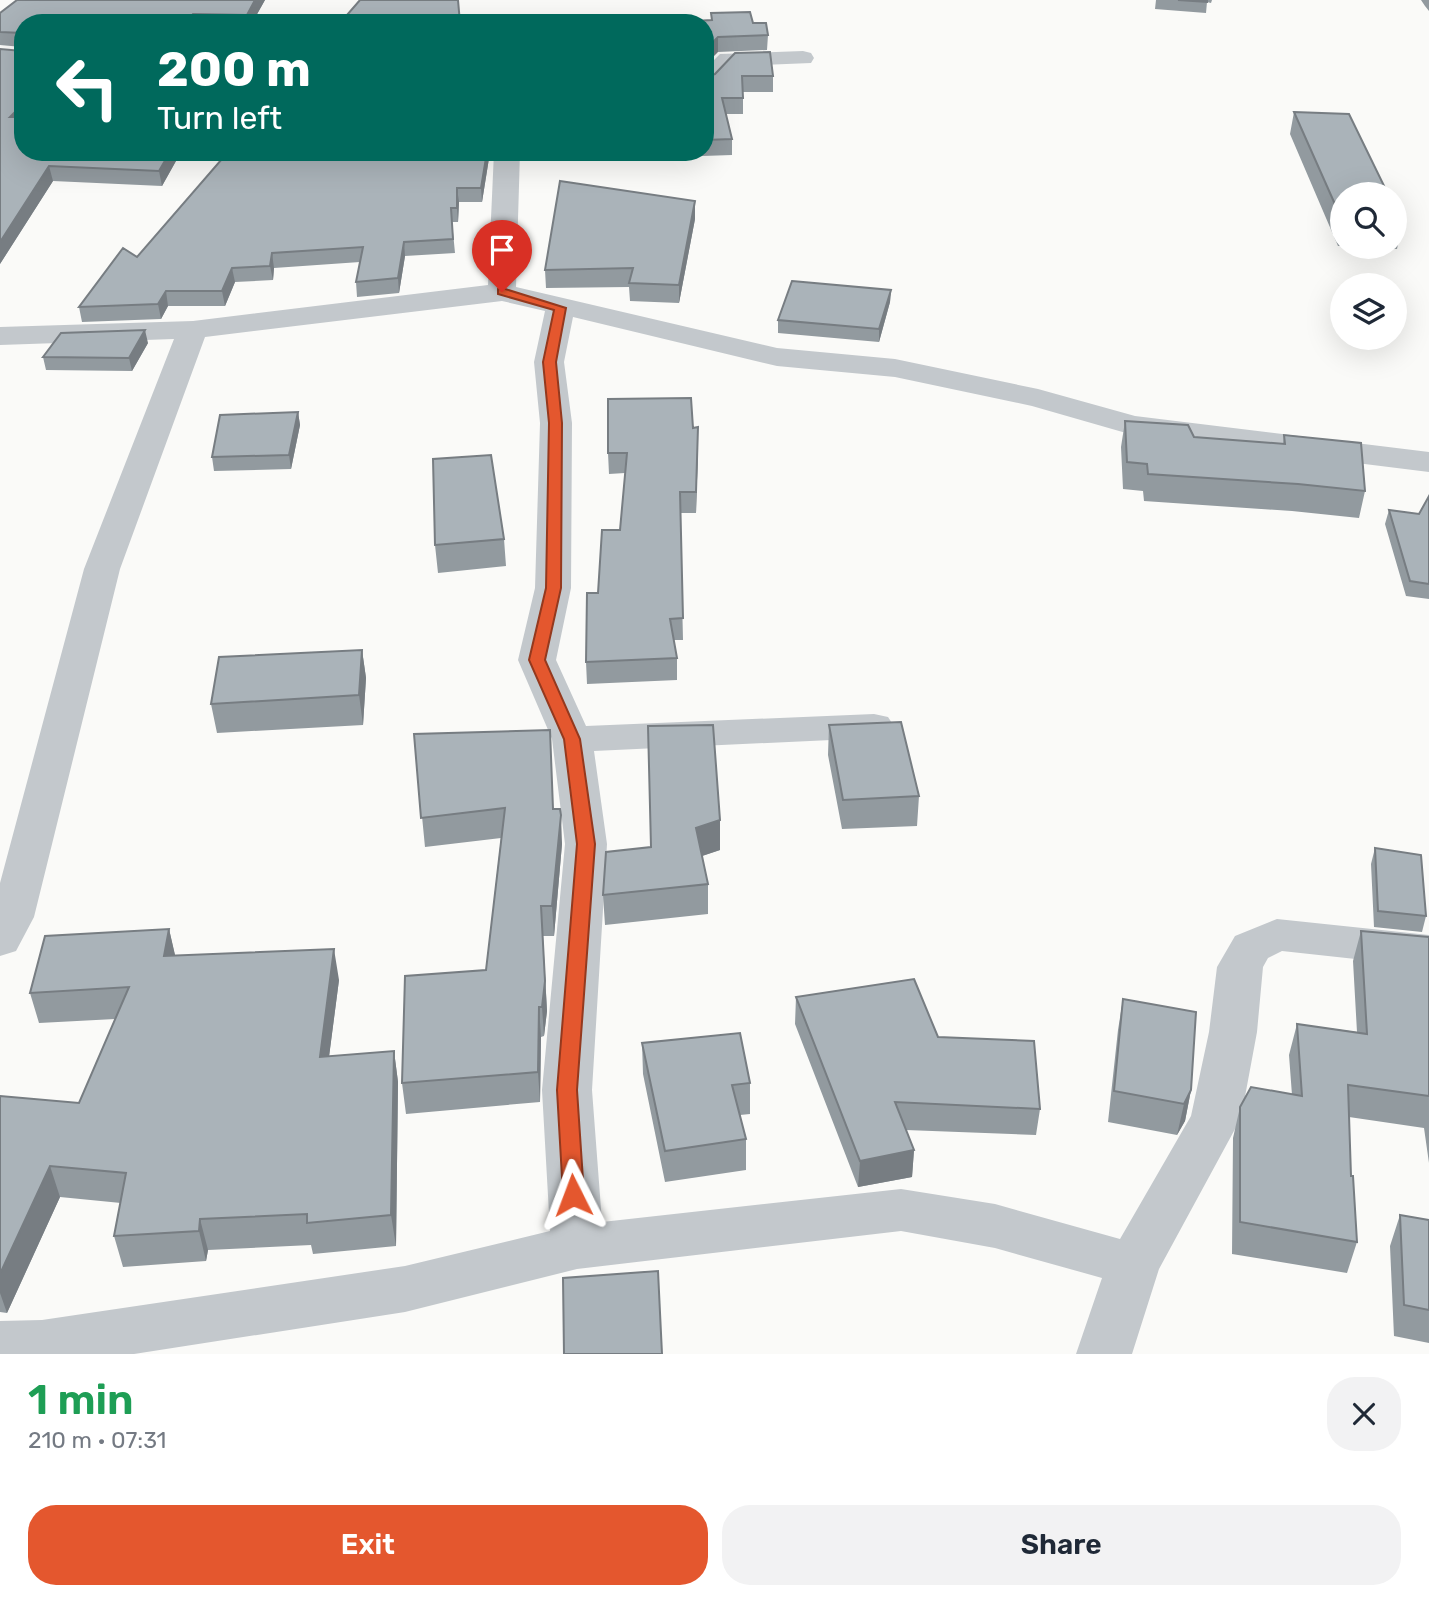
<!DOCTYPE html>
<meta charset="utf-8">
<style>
:root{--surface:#fff;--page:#f2f2f3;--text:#1f2937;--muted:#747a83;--accent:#e4572e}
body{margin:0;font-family:Rubik,sans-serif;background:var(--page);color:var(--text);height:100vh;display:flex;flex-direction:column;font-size:26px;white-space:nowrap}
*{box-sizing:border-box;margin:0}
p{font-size:23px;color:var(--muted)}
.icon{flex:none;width:38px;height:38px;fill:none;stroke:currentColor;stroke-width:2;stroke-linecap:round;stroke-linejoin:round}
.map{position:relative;height:1354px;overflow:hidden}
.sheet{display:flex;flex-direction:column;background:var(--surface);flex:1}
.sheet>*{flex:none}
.hud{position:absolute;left:14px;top:14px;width:700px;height:147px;border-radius:28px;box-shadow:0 7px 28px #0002;background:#00695c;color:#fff;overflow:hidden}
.controls{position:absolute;left:1330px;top:182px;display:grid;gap:14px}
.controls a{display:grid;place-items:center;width:77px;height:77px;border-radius:50%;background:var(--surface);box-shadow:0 7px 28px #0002;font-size:35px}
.pin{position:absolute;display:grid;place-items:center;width:60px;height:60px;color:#fff;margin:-72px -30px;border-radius:50% 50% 50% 0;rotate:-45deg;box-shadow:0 0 7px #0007}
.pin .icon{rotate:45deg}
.me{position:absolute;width:77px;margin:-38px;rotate:357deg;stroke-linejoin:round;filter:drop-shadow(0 0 5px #0008)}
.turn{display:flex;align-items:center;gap:24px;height:147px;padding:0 28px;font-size:32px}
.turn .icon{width:91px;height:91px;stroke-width:2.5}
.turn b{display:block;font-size:49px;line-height:60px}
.round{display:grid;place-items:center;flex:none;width:74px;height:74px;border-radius:28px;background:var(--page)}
.head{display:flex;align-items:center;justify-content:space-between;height:119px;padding:0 28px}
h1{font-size:42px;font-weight:600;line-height:52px;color:#1e9e55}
.action{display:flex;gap:14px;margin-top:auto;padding:14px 28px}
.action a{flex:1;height:80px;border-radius:28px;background:var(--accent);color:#fff;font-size:28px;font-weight:600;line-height:80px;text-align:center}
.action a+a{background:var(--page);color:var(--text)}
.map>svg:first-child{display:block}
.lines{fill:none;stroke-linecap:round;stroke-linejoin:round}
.minor{fill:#c3c8cc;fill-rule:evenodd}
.wall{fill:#929a9f}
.shaded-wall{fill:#777d82}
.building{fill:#aab3b9;stroke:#777d82;stroke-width:2}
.route{fill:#e4572e;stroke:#94391e;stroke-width:2}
</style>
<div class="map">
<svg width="1429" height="1354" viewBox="0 0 1429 1354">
<rect width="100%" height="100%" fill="#fafaf8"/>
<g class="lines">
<path class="minor" d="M 803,51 L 811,53 L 814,58 L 811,63 L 734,66 L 713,88 L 705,90 L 705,69 L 720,54 Z
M 494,152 L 520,152 L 516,287 L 777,348 L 895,359 L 1038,389 L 1135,416 L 1429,452 L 1429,472 L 1133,435 L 1032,406 L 895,377 L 777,366 L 573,317 L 564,362 L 572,423 L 571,588 L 556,660 L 586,726 L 874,714 L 888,717 L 894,726 L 888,735 L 874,738 L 594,751 L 607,844 L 592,1090 L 602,1222 L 901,1189 L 995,1204 L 1120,1239 L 1191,1116 L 1209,1032 L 1217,967 L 1235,936 L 1277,919 L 1429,935 L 1429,967 L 1282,951 L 1268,958 L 1263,967 L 1257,1032 L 1241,1118 L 1159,1269 L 1132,1354 L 1076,1354 L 1102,1278 L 995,1248 L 901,1231 L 577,1269 L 405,1312 L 134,1354 L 0,1354 L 0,1321 L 42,1320 L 405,1266 L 550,1231 L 542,1090 L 565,844 L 552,739 L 518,660 L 535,588 L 540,423 L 534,362 L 545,311 L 502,301 L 205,337 L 120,569 L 34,917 L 16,951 L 0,956 L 0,883 L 84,569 L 174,339 L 0,345 L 0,327 L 193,321 L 488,285 Z"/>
</g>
<path class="wall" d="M 17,0 L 265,0 L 252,23 L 23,23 L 23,152 L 181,152 L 162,186 L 53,181 L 0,264 L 22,47 L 0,45 L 0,13 Z
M 1156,0 L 1212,0 L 1211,3 L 1207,2 L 1206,13 L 1155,9 Z
M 1421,0 L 1429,0 L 1429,11 L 1425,6 Z
M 711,13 L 753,23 L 768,35 L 767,50 L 718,52 L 711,20 Z
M 773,76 L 773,92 L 743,92 L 743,114 L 726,114 L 732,139 L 732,155 L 554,161 L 554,152 L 705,152 L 705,77 Z
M 1294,112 L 1342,194 L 1342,246 L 1338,246 L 1290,134 Z
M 228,152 L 490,152 L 482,202 L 459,202 L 458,222 L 452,222 L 455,253 L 405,256 L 399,293 L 357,297 L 356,282 L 360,262 L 274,268 L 273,280 L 235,282 L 225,306 L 168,306 L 161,319 L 82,322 L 79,307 L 137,257 Z
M 1395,209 L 1402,225 L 1397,249 L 1351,247 L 1395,247 Z
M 695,219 L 679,303 L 630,301 L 629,287 L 546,288 L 545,270 Z
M 891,290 L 890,302 L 879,342 L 778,333 L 778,320 Z
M 148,343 L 132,371 L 46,370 L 43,357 Z
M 298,412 L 300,425 L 291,469 L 214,471 L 212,457 Z
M 1125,421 L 1194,437 L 1283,444 L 1284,435 L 1365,491 L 1359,518 L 1292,511 L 1144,501 L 1143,491 L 1123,489 L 1121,447 Z
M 693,428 L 698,448 L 696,513 L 680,513 L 683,640 L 674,640 L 677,658 L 677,680 L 587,684 L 586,662 L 598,593 L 620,530 L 625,473 L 609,474 L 608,453 Z
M 1429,496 L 1429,599 L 1406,596 L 1385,524 L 1389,510 L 1419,514 Z
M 504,539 L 506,566 L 438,573 L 435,545 Z
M 362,650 L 366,678 L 363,725 L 217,733 L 211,704 Z
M 829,725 L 919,796 L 917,826 L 842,829 L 828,755 Z
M 414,734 L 554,809 L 562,844 L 554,936 L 543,936 L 547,1011 L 544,1036 L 541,1037 L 540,1102 L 406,1114 L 402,1083 L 486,970 L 501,838 L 425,847 Z
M 1375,848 L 1426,916 L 1422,932 L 1374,927 L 1371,864 Z
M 720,850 L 702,856 L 708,884 L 708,914 L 605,925 L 603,895 L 606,852 Z
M 169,929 L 175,956 L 339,980 L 329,1056 L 394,1051 L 398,1082 L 396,1246 L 313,1254 L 311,1245 L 208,1250 L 206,1261 L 123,1267 L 114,1236 L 121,1203 L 60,1197 L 7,1313 L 0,1312 L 0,1096 L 79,1103 L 115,1019 L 39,1023 L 30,993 Z
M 1361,931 L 1429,937 L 1429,1163 L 1424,1128 L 1349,1117 L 1351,1176 L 1357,1242 L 1347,1273 L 1232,1254 L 1233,1138 L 1240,1107 L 1292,1095 L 1289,1055 L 1297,1024 L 1357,1032 L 1353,961 Z
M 796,997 L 938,1037 L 1040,1109 L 1036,1135 L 906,1130 L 914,1150 L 912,1177 L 858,1187 L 795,1024 Z
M 1123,999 L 1191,1090 L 1185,1121 L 1177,1135 L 1108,1122 L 1118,1030 Z
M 642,1043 L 750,1083 L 750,1114 L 740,1115 L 746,1139 L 746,1170 L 665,1182 L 643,1074 Z
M 1400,1215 L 1429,1220 L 1429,1343 L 1394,1336 L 1390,1246 Z"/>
<path class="shaded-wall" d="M 255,0 L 265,0 L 252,23 L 248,23 L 247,15 Z
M 193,14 L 195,23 L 186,23 Z
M 718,37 L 718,52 L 705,65 L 705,50 Z
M 23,104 L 23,122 L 10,117 Z
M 170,152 L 181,152 L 162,186 L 159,171 Z
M 487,152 L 490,152 L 482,202 L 481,188 Z
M 49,166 L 53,181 L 0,264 L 0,242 Z
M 457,188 L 459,202 L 458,222 L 457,208 Z
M 695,201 L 695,219 L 679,303 L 679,285 Z
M 404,242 L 405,256 L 399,293 L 398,278 Z
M 272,253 L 274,268 L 273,280 L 270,266 Z
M 232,268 L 235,282 L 225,306 L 222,291 Z
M 891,290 L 890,302 L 879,342 L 879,329 Z
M 166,291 L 168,306 L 161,319 L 158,304 Z
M 145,330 L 148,343 L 132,371 L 129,358 Z
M 298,412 L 300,425 L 291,469 L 289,455 Z
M 698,427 L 698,448 L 696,513 L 696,492 Z
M 362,650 L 366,678 L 363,725 L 359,695 Z
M 561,815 L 562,844 L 554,936 L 552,906 Z
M 720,820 L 720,850 L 696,858 L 696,828 Z
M 541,906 L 547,1011 L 544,1036 L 542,1007 Z
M 169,929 L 176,959 L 164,956 Z
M 334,949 L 339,980 L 325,1088 L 320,1057 Z
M 539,1007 L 541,1037 L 540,1102 L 538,1072 Z
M 394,1051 L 398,1082 L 396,1246 L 391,1215 Z
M 1191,1090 L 1185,1121 L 1177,1135 L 1184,1104 Z
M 914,1150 L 912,1177 L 858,1187 L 860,1161 Z
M 50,1166 L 60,1197 L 7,1313 L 0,1293 L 0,1274 Z
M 200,1219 L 208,1250 L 206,1261 L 199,1231 Z"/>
<path class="building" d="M 17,0 L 255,0 L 247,15 L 193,14 L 186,23 L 23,23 L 23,104 L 10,117 L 23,117 L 23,152 L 170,152 L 159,171 L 49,166 L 0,242 L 0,49 L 22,51 L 22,33 L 0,32 L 0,13 Z
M 360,0 L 458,0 L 460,23 L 340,23 Z
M 1178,0 L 1207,0 L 1207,2 Z
M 750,12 L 753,23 L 766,23 L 768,35 L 718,37 L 705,50 L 705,23 L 657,23 L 712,20 L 711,13 Z
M 770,52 L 773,76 L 742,76 L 743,98 L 722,98 L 732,139 L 705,140 L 705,77 L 715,74 L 735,53 Z
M 1294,112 L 1349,114 L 1388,194 L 1342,194 L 1342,220 Z
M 228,152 L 487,152 L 481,188 L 457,188 L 457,208 L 451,208 L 453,239 L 404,242 L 398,278 L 356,282 L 363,247 L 272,253 L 270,266 L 232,268 L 222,291 L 166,291 L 158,304 L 79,307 L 123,248 L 137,257 Z
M 560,181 L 695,201 L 679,285 L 629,283 L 633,268 L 545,270 Z
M 1395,209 L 1402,225 L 1395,225 Z
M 792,281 L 891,290 L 879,329 L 778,320 Z
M 145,330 L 129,358 L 43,357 L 61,333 Z
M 691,398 L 693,428 L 698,427 L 696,492 L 680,492 L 683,618 L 670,619 L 677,658 L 586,662 L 587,593 L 598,593 L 602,530 L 620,530 L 627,453 L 608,453 L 608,399 Z
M 298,412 L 289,455 L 212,457 L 220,415 Z
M 1125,421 L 1188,425 L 1194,437 L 1285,444 L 1284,435 L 1361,443 L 1365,491 L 1298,484 L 1148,474 L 1147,464 L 1127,462 Z
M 491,455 L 504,539 L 435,545 L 433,459 Z
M 1429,496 L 1429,584 L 1410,581 L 1389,510 L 1419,514 Z
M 362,650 L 359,695 L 211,704 L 219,657 Z
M 901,722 L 919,796 L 843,800 L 829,725 Z
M 713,725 L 720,820 L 696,828 L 708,884 L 603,895 L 606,852 L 651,847 L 648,726 Z
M 550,730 L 553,809 L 560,809 L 561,815 L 552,906 L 541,906 L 545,981 L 542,1007 L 539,1007 L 538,1072 L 402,1083 L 405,976 L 486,970 L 505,808 L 421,818 L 414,734 Z
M 1375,848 L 1421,855 L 1426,916 L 1378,911 Z
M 169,929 L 164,956 L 334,949 L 320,1057 L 394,1051 L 391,1215 L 307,1223 L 307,1214 L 200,1219 L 199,1231 L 114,1236 L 126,1173 L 50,1166 L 0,1274 L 0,1096 L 79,1103 L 129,987 L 30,993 L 45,936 Z
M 1361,931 L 1429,937 L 1429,1096 L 1348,1085 L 1351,1176 L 1353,1176 L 1357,1242 L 1240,1222 L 1240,1107 L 1251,1087 L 1302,1096 L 1297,1024 L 1367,1034 Z
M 914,979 L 938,1037 L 1034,1041 L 1040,1109 L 895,1102 L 914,1150 L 860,1161 L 796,997 Z
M 1123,999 L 1196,1012 L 1191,1090 L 1184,1104 L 1114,1091 Z
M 740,1033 L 750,1083 L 732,1085 L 746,1139 L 665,1151 L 642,1043 Z
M 1400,1215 L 1429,1220 L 1429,1310 L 1404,1305 Z
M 658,1271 L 662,1354 L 564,1354 L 563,1278 Z"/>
<path class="route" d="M 502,288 L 566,308 L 556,362 L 562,423 L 561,588 L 545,660 L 580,739 L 595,844 L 577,1090 L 584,1195 L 581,1201 L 573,1204 L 566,1201 L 563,1195 L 557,1090 L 577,844 L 564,739 L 529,660 L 546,588 L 549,423 L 543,362 L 554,310 L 498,294 L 498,289 Z"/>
</svg>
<div class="controls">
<a><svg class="icon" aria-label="search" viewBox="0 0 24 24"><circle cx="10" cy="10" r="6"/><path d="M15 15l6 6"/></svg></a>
<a><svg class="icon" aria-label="layers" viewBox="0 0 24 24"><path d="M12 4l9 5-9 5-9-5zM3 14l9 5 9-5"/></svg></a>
</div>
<div class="pin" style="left:502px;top:292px;background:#d93025"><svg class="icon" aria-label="arrive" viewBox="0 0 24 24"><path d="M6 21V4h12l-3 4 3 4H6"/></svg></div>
<svg class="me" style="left:573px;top:1195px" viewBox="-20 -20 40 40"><path d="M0-17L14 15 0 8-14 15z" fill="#e4572e" stroke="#fff" stroke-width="4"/></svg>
<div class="hud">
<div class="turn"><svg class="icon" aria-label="left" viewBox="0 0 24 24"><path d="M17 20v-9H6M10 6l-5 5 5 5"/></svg><div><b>200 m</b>Turn left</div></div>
</div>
</div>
<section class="sheet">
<div class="head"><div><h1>1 min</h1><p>210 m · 07:31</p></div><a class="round"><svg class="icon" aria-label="close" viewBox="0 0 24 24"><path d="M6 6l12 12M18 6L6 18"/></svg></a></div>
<div class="action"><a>Exit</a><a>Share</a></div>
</section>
